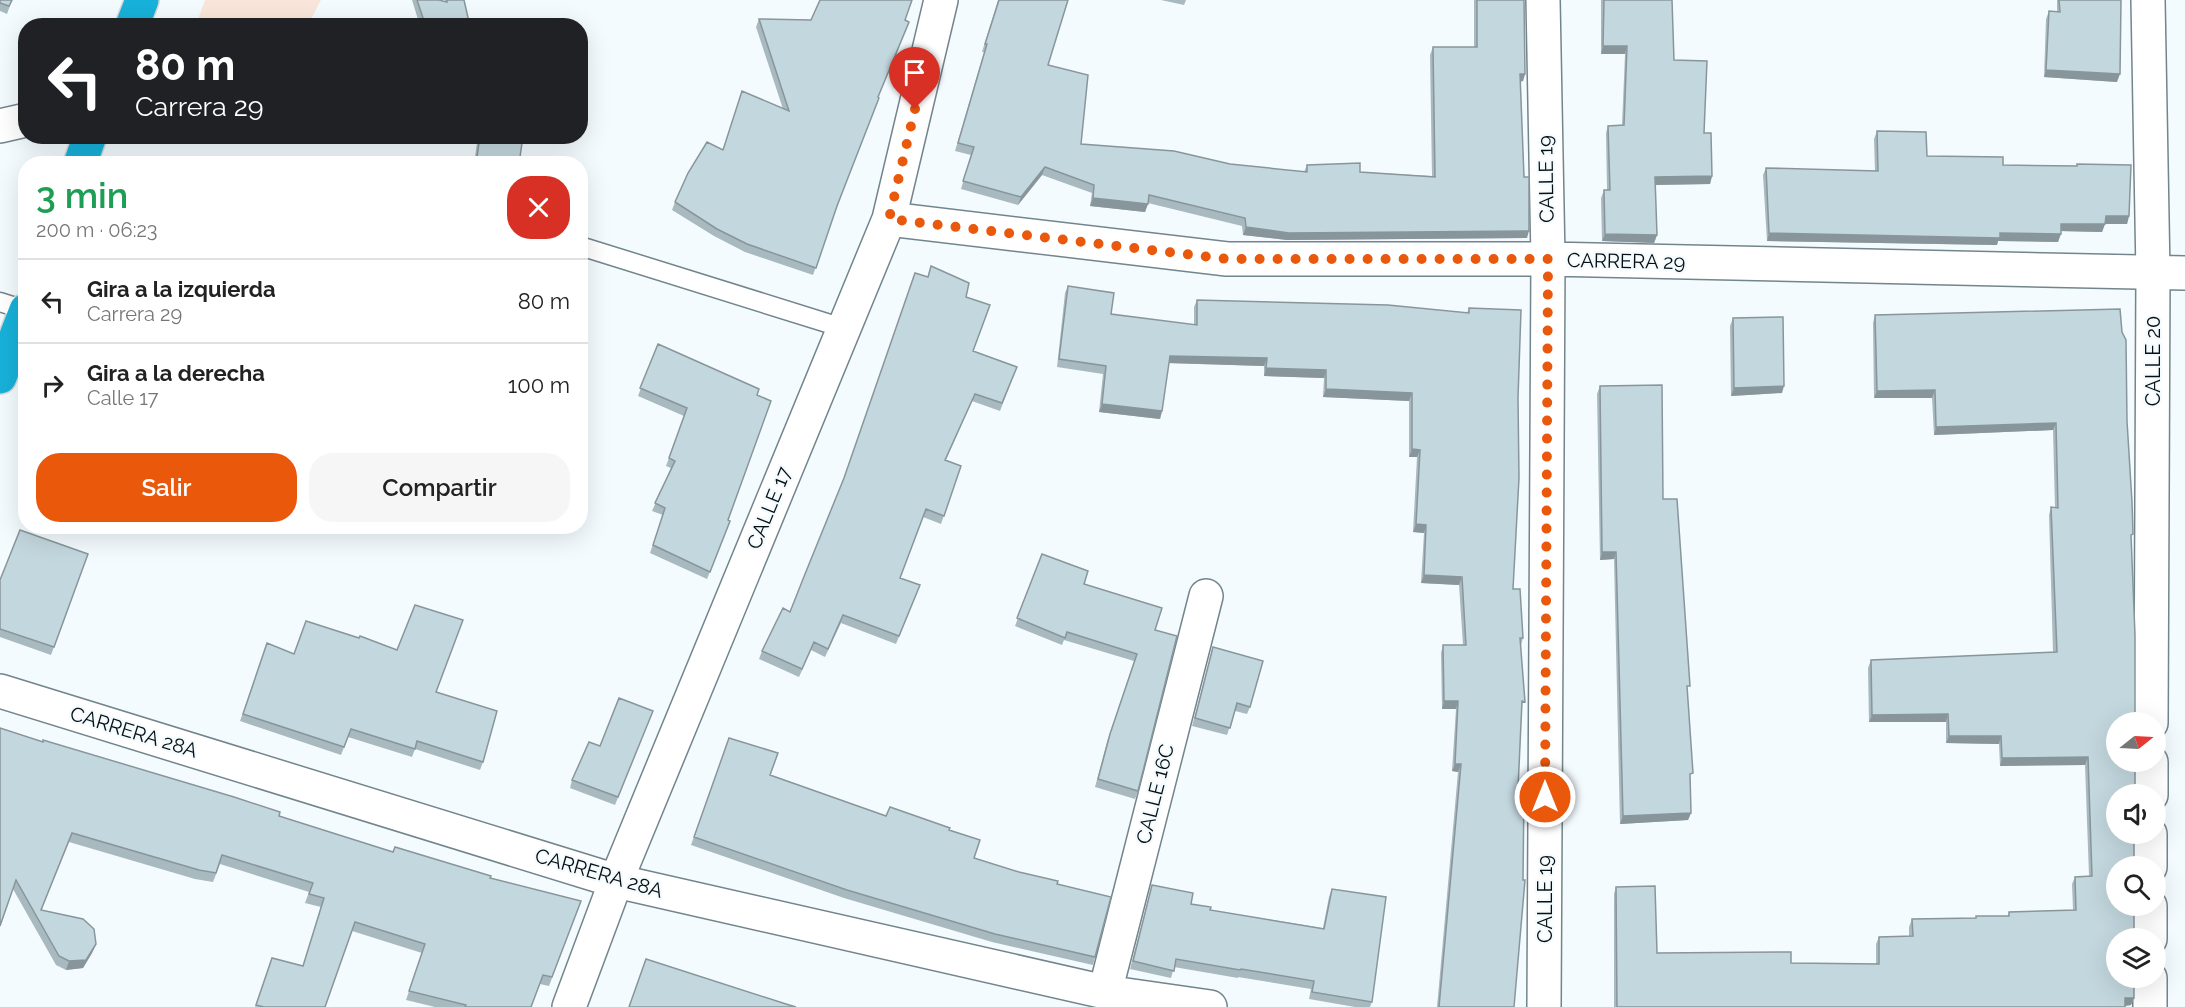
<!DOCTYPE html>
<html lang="es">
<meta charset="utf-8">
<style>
:root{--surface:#fff;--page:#f6f6f6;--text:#222;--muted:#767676;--line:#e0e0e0;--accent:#ea580c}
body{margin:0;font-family:Raleway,sans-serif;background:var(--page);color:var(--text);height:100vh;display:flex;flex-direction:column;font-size:22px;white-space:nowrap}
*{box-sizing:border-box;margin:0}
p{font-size:20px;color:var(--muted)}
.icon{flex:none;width:33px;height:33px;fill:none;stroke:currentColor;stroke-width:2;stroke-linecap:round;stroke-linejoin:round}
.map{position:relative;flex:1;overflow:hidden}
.details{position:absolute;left:18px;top:156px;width:570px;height:378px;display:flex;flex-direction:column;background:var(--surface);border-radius:24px;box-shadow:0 6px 24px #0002}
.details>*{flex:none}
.top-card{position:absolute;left:18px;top:18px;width:570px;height:126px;border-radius:24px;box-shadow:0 6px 24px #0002;background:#202124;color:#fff;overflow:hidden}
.needle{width:39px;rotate:72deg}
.controls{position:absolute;left:2106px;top:712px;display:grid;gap:12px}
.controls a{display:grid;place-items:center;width:60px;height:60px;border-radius:50%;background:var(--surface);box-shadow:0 6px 24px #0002;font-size:30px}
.pin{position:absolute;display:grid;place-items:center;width:51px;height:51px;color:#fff;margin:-62px -26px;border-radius:50% 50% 50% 0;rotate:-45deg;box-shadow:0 0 6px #0007}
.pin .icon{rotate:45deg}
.me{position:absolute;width:66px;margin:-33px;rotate:0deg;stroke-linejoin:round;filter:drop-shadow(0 0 4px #0008)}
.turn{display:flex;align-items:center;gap:21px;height:126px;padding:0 18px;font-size:27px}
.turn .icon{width:78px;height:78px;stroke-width:2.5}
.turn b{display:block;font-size:42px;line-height:51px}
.round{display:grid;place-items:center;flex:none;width:63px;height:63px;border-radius:24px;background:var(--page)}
.headline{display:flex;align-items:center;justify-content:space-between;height:102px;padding:0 18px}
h1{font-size:36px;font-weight:600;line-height:45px;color:#1e9e55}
.cta{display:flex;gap:12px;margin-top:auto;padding:12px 18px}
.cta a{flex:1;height:69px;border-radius:24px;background:var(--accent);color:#fff;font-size:24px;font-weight:600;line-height:69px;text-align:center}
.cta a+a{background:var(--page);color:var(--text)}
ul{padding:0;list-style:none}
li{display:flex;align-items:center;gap:18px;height:84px;padding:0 18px;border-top:2px solid var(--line)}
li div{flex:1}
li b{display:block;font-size:22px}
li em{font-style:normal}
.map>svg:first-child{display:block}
.green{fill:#fae5da}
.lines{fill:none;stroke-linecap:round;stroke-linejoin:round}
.lane-casing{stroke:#73858c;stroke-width:21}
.street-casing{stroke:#73858c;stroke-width:36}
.highway-casing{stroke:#d7d8d9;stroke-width:36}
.lane{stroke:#fff;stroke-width:18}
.street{stroke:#fff;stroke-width:33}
.highway{stroke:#18b1d9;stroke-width:33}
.wall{fill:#a8b9bf}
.shaded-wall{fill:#88969b}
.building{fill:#c3d7de;stroke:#88969b;stroke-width:1.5}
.route{stroke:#ea580c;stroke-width:10;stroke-dasharray:0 18}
.labels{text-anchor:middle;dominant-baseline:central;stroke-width:4.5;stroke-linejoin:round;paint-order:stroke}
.street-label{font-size:20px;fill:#080e11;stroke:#f3fbfe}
</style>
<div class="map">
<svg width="2185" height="1007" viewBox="0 0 2185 1007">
<rect width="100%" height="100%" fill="#f3fbfe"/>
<path class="green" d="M 205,0 L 321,0 L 308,25 L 196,25 Z"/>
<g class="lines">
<defs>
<path id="lane" d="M 580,246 L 843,328
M 0,302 L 25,310"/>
<path id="street" d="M 1543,0 L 1548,259 L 1544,1007
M 2148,0 L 2153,273 L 2151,723
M 0,126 L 26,120
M 889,219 L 1227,259 L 1548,259 L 2185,273
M 0,691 L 616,881 L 1105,992 L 1210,1007
M 2151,795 L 2151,762
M 2150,867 L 2150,834
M 2150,939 L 2150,906
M 1105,992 L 1206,596
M 569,1007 L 616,881 L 889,219 L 941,0
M 2150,1007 L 2150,978"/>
<path id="highway" d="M 132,26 L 142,0
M 80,164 L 90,136
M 0,377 L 26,310"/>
</defs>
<use href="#lane" class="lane-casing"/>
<use href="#street" class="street-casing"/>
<use href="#highway" class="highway-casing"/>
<use href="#lane" class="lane"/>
<use href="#street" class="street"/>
<use href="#highway" class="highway"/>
</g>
<path class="wall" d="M 0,0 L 12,0 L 7,14 L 0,11 Z
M 412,0 L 439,0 L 445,2 L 445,0 L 464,0 L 420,26 Z
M 998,0 L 1048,65 L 1081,144 L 1230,164 L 1304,172 L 1307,165 L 1360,172 L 1432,176 L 1430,55 L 1433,47 L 1474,47 L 1474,0 L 1524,0 L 1525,74 L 1523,81 L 1520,82 L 1527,238 L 1287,240 L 1243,235 L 1242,226 L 1148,203 L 1145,212 L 1090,206 L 1092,193 L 1042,175 L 1018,205 L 961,189 L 971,155 L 955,151 L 984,52 L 982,52 Z
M 1161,0 L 1186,0 L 1184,5 Z
M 1601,0 L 1672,0 L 1674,60 L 1704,133 L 1712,176 L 1710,184 L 1655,185 L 1657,235 L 1654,243 L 1602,241 L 1601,198 L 1604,190 L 1607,190 L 1606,133 L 1608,126 L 1622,125 L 1625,54 L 1601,54 Z
M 2057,0 L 2121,0 L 2117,82 L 2044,77 L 2046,19 L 2049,11 L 2057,12 Z
M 759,19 L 878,97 L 836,210 L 813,275 L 745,252 L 714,236 L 672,210 L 675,202 L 723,150 L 783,109 L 756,27 Z
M 1877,131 L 1927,156 L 2003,165 L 2076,166 L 2077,164 L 2129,216 L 2127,224 L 2105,224 L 2102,232 L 2061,231 L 2058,242 L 1998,241 L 1997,245 L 1767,241 L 1763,175 L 1766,168 L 1875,171 L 1874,139 Z
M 478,136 L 523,136 L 519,164 L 474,164 Z
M 1068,286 L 1111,314 L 1194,325 L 1194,307 L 1197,300 L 1467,313 L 1469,308 L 1518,398 L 1513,589 L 1523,638 L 1521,645 L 1522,709 L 1518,789 L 1514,1007 L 1437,1007 L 1458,772 L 1452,771 L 1456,709 L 1442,709 L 1441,653 L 1443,645 L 1463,645 L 1459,585 L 1421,583 L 1424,533 L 1413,532 L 1417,457 L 1409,457 L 1409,401 L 1323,397 L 1324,378 L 1264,376 L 1264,366 L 1169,363 L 1162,411 L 1160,419 L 1099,412 L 1103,374 L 1057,367 L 1065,293 Z
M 966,297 L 973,351 L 1017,367 L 1000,411 L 972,401 L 946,460 L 961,466 L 941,524 L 923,517 L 900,578 L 917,593 L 896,644 L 841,623 L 825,657 L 811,650 L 799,677 L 759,659 L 762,651 L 790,612 Z
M 1875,315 L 2127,421 L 2131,539 L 2116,939 L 2134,998 L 2131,1005 L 2125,1006 L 2125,1007 L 1614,1007 L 1614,894 L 1616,887 L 1657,953 L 1791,963 L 1876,964 L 1876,944 L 1879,937 L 1909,936 L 1909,927 L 1912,919 L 1976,918 L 2008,916 L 2009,912 L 2073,910 L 2072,884 L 2075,877 L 2089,876 L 2085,765 L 2000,766 L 1999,744 L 1946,743 L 1946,722 L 1869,722 L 1868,668 L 1871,660 L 2053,652 L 2049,515 L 2051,507 L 2055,508 L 2053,430 L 1934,435 L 1932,398 L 1874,398 L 1873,323 Z
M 1733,318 L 1782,393 L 1731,396 L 1730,326 Z
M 658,344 L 759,389 L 728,520 L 730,521 L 707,579 L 650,553 L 663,515 L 652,511 L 671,468 L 666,466 L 684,416 L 638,396 Z
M 1600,386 L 1663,499 L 1687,693 L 1691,813 L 1688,820 L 1620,824 L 1614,559 L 1600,560 L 1597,394 Z
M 88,554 L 51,655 L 0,637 L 0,580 Z
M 1042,554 L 1084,584 L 1155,630 L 1138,791 L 1135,799 L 1095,787 L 1107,742 L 1134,661 L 1064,640 L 1062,645 L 1015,626 Z
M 267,643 L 294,654 L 436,692 L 483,762 L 480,770 L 415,749 L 412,757 L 348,737 L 341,755 L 240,721 Z
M 1213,647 L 1250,707 L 1247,714 L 1235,711 L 1227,735 L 1192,726 Z
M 653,711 L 615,805 L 570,788 L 572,780 Z
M 729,738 L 770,775 L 886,816 L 949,830 L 974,858 L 1057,884 L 1095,957 L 1093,965 L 992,942 L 844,898 L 691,845 Z
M 43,742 L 393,852 L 490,878 L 581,901 L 549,986 L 540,984 L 531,1007 L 435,1007 L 406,1000 L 422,953 L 352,931 L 325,1007 L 255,1007 L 272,958 L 303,966 L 321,907 L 305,903 L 309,892 L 220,864 L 213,882 L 195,879 L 69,842 L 41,910 L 96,944 L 92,953 L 83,968 L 66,970 L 56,965 L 13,889 Z
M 1152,885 L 1191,904 L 1210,910 L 1323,928 L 1329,897 L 1332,889 L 1372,1002 L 1370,1007 L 1355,1007 L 1309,999 L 1311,989 L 1238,977 L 1238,978 L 1174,967 L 1171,978 L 1130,969 Z"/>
<path class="shaded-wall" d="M 1603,46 L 1627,46 L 1625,54 L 1601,54 Z
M 2046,70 L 2120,74 L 2117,82 L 2044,77 Z
M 1520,74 L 1525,74 L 1523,81 L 1517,82 Z
M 1045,167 L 1042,175 L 1018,205 L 1021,197 Z
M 1712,176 L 1710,184 L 1652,185 L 1655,177 Z
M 1093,198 L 1148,204 L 1145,212 L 1090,206 Z
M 2106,216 L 2129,216 L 2127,224 L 2103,224 Z
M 2061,224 L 2105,224 L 2102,232 L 2058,231 Z
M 1246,227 L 1529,231 L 1527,238 L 1287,240 L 1243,235 Z
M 1769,233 L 2000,233 L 2061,234 L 2058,242 L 1998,241 L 1997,245 L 1767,241 Z
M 1605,234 L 1657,235 L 1654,243 L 1602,241 Z
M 1170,356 L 1267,358 L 1264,366 L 1167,363 Z
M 1266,368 L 1326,370 L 1324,378 L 1264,376 Z
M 1784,386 L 1782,393 L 1731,396 L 1734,388 Z
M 1326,389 L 1412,393 L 1409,401 L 1323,397 Z
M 1935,390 L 1932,398 L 1874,398 L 1877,391 Z
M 1102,404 L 1162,411 L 1160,419 L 1099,412 Z
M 2056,423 L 2053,430 L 1934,435 L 1936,427 Z
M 1412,449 L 1420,450 L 1417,457 L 1409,457 Z
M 1416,524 L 1426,525 L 1424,533 L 1413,532 Z
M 1602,552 L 1616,552 L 1614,559 L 1600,560 Z
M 1424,575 L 1462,577 L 1459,585 L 1421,583 Z
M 1444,701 L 1458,701 L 1456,709 L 1442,709 Z
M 1948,714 L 1946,722 L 1869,722 L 1872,715 Z
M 1949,736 L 2001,736 L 1999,744 L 1946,743 Z
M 2088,757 L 2085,765 L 2000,766 L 2002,758 Z
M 1455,764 L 1461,764 L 1458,772 L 1452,771 Z
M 1691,813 L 1688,820 L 1620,824 L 1623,816 Z
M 96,944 L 92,953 L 83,968 L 66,970 L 69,961 Z
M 2125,998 L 2134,998 L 2131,1005 L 2123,1006 Z"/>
<path class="building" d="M 0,0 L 12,0 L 9,6 L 0,3 Z
M 417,0 L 439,0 L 447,2 L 447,0 L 464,0 L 470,26 L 421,26 L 424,21 Z
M 820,0 L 912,0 L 905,20 L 909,22 L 878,97 L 879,98 L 837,206 L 816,268 L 747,244 L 717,229 L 675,202 L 688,173 L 707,142 L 723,150 L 742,91 L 789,111 L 759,19 L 811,20 Z
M 999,0 L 1068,0 L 1048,65 L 1088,75 L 1081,144 L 1174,151 L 1230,164 L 1307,172 L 1307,165 L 1360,163 L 1360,172 L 1435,177 L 1433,47 L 1477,47 L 1477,0 L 1524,0 L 1525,74 L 1520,74 L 1524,177 L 1529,177 L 1529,231 L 1289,233 L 1246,227 L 1245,218 L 1149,195 L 1148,204 L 1093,198 L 1094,185 L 1045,167 L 1021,197 L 963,181 L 974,147 L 958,143 L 987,44 L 985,44 Z
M 1604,0 L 1672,0 L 1674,60 L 1707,61 L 1704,133 L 1711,133 L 1712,176 L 1655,177 L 1657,235 L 1605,234 L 1604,190 L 1610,190 L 1608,126 L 1624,125 L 1627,46 L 1603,46 Z
M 2059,0 L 2121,0 L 2120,74 L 2046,70 L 2049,11 L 2060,12 Z
M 1877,131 L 1926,132 L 1927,156 L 2003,157 L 2003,165 L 2077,166 L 2077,164 L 2131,165 L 2129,216 L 2106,216 L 2105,224 L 2061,224 L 2061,234 L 2000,233 L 2000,238 L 1769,233 L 1766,168 L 1878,171 Z
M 480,136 L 523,136 L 519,164 L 476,164 Z
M 931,266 L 969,283 L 966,297 L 990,305 L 973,351 L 1017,367 L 1002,403 L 975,394 L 945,460 L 961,466 L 944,516 L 926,509 L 900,578 L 920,585 L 899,636 L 843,615 L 828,649 L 814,642 L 802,669 L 762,651 L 783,608 L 790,612 L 805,574 L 844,478 L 915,273 L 928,277 Z
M 1068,286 L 1114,293 L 1111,314 L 1197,325 L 1197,300 L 1388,305 L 1469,313 L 1469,308 L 1521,310 L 1518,398 L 1519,478 L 1513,589 L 1520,589 L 1523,638 L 1520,638 L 1525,702 L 1522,701 L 1518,789 L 1524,789 L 1523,880 L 1525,880 L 1514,1007 L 1439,1007 L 1461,764 L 1455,764 L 1458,701 L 1444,701 L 1443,645 L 1466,645 L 1462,577 L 1424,575 L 1426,525 L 1416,524 L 1420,450 L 1412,449 L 1412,393 L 1326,389 L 1326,370 L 1266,368 L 1267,358 L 1170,356 L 1162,411 L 1102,404 L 1106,366 L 1059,359 Z
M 2120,309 L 2122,332 L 2126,340 L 2127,421 L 2132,502 L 2133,534 L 2131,535 L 2135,635 L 2135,715 L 2138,723 L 2116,723 L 2116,762 L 2135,762 L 2135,787 L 2137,795 L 2116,795 L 2116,834 L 2134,834 L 2134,859 L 2136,867 L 2116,867 L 2116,906 L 2134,906 L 2134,931 L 2136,939 L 2116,939 L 2116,978 L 2134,978 L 2134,998 L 2125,998 L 2125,1007 L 1617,1007 L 1616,887 L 1655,886 L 1657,953 L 1791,952 L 1791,963 L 1879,964 L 1879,937 L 1913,936 L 1912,919 L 1976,918 L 1976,916 L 2009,916 L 2009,912 L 2076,910 L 2075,877 L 2092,876 L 2088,757 L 2002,758 L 2001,736 L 1949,736 L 1948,714 L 1872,715 L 1871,660 L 2057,652 L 2051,507 L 2058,508 L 2056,423 L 1936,427 L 1935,390 L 1877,391 L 1875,315 Z
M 1783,317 L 1784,386 L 1734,388 L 1733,318 Z
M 658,344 L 759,389 L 757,395 L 771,401 L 728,520 L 730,521 L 710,572 L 653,545 L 665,508 L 655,503 L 675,461 L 669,458 L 687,408 L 640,388 Z
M 1662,385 L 1663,499 L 1677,499 L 1690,686 L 1687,686 L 1693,773 L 1690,774 L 1691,813 L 1623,816 L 1616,552 L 1602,552 L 1600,386 Z
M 20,530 L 88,554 L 54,647 L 0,629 L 0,580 Z
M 1042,554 L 1088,571 L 1084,584 L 1162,608 L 1155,630 L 1177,636 L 1138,791 L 1098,779 L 1110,734 L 1137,654 L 1067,632 L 1065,638 L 1017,618 Z
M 415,605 L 463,620 L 436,692 L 497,711 L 483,762 L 417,741 L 415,749 L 351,729 L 344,747 L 243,714 L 267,643 L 294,654 L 306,621 L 359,638 L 360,636 L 397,650 Z
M 1213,647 L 1263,661 L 1250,707 L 1237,703 L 1230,728 L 1195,718 Z
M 619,698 L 653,711 L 618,797 L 572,780 L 589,742 L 600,746 Z
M 0,728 L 43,742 L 43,740 L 234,797 L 280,812 L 279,816 L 393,852 L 395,847 L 491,876 L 490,878 L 581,901 L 552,977 L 543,975 L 531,1007 L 465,1007 L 466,1005 L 409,991 L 425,944 L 355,922 L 325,1007 L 264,1007 L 256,1005 L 272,958 L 303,966 L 324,898 L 309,894 L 313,883 L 222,855 L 216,873 L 199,870 L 72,833 L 41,910 L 83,919 L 94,929 L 96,944 L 86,960 L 69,961 L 59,956 L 16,880 L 0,926 Z
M 729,738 L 778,753 L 770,775 L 886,816 L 890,807 L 950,828 L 949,830 L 980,840 L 974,858 L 1019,872 L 1058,881 L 1057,884 L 1111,897 L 1095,957 L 995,934 L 847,890 L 694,837 Z
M 1152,885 L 1193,893 L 1191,904 L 1211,907 L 1210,910 L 1324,929 L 1332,889 L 1386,897 L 1372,1002 L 1312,992 L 1314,981 L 1241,969 L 1240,970 L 1176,959 L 1174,971 L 1133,961 Z
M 646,959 L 786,1004 L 796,1007 L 629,1007 Z"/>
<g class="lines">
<path class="route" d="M 915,109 L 889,219 L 1227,259 L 1548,259 L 1545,797"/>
</g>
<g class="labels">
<g class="street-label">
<text transform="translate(1546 179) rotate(-91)">CALLE 19</text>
<text transform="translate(1626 261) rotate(1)">CARRERA 29</text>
<text transform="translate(2153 361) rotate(-90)">CALLE 20</text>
<text transform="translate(769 508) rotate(-68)">CALLE 17</text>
<text transform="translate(134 732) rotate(17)">CARRERA 28A</text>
<text transform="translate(1155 794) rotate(-76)">CALLE 16C</text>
<text transform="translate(599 873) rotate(16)">CARRERA 28A</text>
<text transform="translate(1545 899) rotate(-90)">CALLE 19</text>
</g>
</g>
</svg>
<div class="controls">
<a><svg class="needle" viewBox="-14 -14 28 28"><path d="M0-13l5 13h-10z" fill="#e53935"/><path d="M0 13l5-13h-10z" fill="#767676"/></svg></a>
<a><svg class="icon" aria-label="sound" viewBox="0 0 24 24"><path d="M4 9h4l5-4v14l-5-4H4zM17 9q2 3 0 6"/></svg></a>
<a><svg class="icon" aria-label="search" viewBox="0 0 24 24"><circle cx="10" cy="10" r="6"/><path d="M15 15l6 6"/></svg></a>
<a><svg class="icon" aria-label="layers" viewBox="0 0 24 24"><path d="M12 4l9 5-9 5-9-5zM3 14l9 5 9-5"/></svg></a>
</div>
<div class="pin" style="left:915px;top:109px;background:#d93025"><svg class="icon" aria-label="arrive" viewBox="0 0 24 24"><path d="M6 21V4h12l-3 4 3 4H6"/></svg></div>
<svg class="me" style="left:1545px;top:797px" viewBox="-20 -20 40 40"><circle r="17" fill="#ea580c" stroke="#fff" stroke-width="3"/><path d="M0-11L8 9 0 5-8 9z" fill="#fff"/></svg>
<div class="top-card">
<div class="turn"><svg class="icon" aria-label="left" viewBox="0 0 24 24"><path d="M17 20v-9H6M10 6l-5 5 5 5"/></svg><div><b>80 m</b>Carrera 29</div></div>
</div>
<section class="details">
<div class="headline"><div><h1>3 min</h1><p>200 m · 06:23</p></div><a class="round" style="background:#d93025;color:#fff"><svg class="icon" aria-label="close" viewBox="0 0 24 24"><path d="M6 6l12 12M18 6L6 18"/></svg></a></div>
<ul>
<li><svg class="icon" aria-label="left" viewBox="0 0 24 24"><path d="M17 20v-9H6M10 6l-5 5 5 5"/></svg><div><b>Gira a la izquierda</b><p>Carrera 29</p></div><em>80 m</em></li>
<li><svg class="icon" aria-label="right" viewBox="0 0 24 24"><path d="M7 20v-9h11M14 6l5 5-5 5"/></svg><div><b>Gira a la derecha</b><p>Calle 17</p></div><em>100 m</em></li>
</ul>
<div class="cta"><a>Salir</a><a>Compartir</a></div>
</section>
</div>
